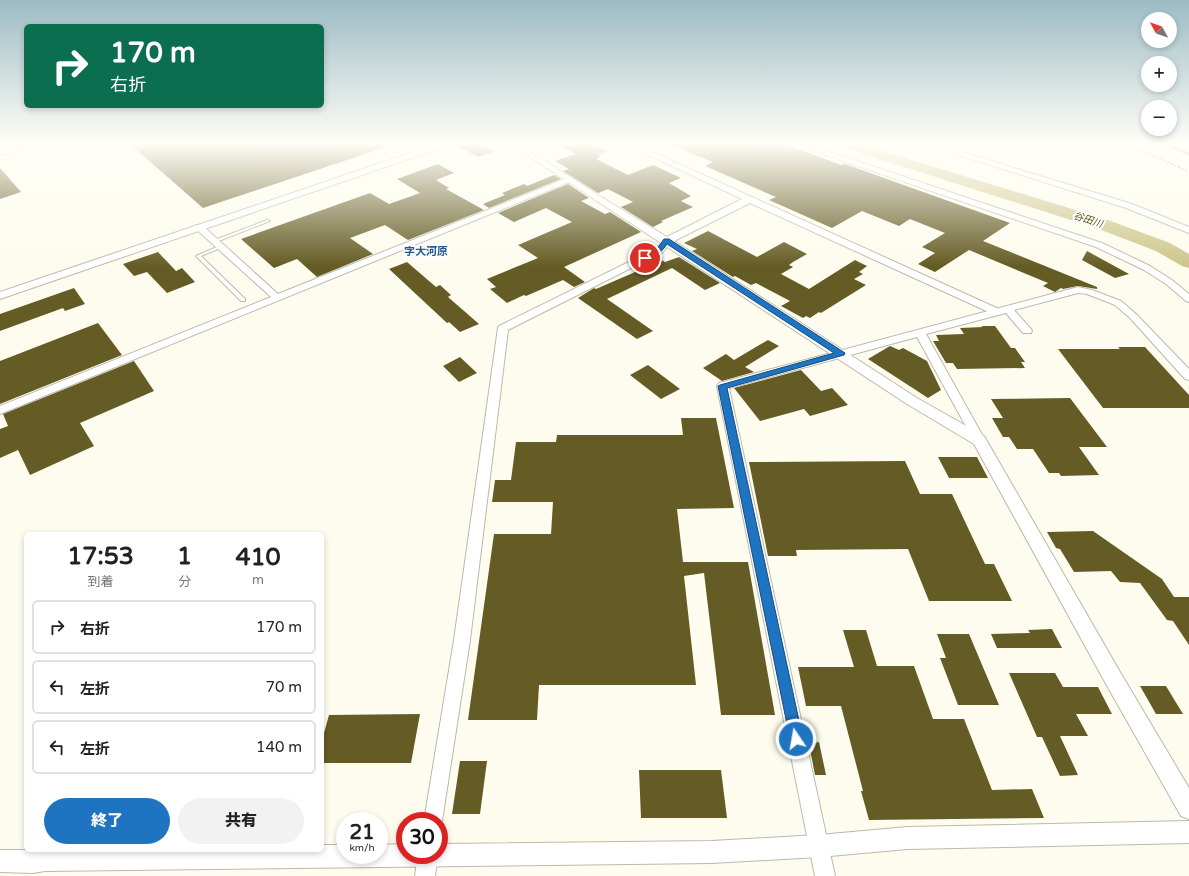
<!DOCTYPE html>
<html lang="ja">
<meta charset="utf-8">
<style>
:root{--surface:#fff;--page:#f2f2f2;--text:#222;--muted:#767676;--line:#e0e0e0;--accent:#1f74c2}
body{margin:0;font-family:"Varela Round","Noto Sans JP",sans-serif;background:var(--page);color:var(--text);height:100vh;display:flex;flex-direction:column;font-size:15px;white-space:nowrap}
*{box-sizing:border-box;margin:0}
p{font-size:13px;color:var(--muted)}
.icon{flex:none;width:22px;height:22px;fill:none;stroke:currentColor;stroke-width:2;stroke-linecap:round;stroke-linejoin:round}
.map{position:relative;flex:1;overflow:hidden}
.drawer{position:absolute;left:24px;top:532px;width:300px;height:320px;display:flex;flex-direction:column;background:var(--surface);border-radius:6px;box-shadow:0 2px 6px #0003}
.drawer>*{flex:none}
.hud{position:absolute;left:24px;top:24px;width:300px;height:84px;border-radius:6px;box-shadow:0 2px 6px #0003;background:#0b6e4f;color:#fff;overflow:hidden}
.needle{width:26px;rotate:310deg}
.buttons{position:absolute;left:1141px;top:12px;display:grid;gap:8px}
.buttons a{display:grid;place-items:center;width:36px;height:36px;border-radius:50%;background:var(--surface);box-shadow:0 2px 6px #0003;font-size:20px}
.speed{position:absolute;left:336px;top:812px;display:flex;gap:8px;font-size:20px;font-weight:700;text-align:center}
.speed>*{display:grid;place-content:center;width:52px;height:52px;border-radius:50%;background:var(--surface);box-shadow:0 2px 6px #0003;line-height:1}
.speed small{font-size:10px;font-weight:400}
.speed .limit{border:6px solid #d22;background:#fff;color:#111}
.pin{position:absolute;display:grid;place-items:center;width:34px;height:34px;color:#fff;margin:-17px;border:2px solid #fff;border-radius:50%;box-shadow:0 1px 4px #0007}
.me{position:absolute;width:44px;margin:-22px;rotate:348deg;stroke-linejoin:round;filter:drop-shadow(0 0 3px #0008)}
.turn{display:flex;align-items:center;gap:14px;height:84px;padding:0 20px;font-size:18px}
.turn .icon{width:52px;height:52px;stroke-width:2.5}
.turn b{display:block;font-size:28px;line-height:34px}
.eta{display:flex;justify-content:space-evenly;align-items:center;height:68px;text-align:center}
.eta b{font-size:24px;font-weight:800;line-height:28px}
.action{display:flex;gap:8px;margin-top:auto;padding:8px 20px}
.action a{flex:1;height:46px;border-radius:24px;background:var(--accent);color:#fff;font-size:16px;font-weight:800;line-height:46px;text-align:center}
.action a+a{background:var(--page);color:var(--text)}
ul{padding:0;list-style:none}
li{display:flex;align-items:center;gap:12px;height:54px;margin:0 8px 6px;padding:0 12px;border:2px solid var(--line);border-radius:6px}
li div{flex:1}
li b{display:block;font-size:15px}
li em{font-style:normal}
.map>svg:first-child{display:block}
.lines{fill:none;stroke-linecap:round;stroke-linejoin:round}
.stream{stroke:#948e65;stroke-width:3}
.river{fill:#cec68d;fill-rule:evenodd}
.building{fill:#655c25}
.service-casing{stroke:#bbb9ad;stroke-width:2}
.minor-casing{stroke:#bbb9ad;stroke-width:2}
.tertiary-casing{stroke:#bbb9ad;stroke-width:2}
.path{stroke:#8e8d83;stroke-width:1.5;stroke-dasharray:2 2;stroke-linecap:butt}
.service{fill:#fff;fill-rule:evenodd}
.minor{fill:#fff;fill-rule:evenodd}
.tertiary{fill:#fff;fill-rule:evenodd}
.route{fill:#1f74c2;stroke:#144b7e}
.labels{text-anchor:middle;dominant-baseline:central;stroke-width:4;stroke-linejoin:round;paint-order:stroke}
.far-water-label{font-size:10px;font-style:italic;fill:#615815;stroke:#fff}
.far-quarter-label{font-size:11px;font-weight:bold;fill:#26598c;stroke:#fff}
</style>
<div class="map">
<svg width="1189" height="876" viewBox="0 0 1189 876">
<rect width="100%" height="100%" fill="#fefcee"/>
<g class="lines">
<path class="stream" d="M 1166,144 L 1189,154"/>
<path class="river" d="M 839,144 L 860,144 L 1108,220 L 1170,243 L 1189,254 L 1189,268 L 1182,266 L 1156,251 L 1096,228 L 841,147 Z"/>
</g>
<path class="building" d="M 130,144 L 389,144 L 389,146 L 203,208 Z
M 452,144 L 479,144 L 495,151 L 479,157 Z
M 556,144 L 592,144 L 607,151 L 597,155 L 601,156 L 596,159 L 628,175 L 653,165 L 681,178 L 669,183 L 691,196 L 681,201 L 693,207 L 661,221 L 663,222 L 653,227 L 621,207 L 633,202 L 608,189 L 598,193 L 563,171 L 569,169 L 555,161 L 576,154 Z
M 669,144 L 785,144 L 841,165 L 845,164 L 1010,223 L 983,241 L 1097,287 L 1097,289 L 1078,286 L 1063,289 L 1061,288 L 1055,292 L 1043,286 L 1048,283 L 969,250 L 935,272 L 918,264 L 935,253 L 922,247 L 945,233 L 910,219 L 899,226 L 862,211 L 832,228 L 769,200 L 776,197 L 705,166 L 713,162 Z
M 438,164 L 454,173 L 436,180 L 449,188 L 446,189 L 484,210 L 408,240 L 385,225 L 350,238 L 373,254 L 317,277 L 297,259 L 274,268 L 241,239 L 370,193 L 389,204 L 420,193 L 397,179 Z
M 0,168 L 21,192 L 0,199 Z
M 554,175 L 561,179 L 489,208 L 483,204 L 505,195 L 502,193 L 524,184 L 527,186 Z
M 568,184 L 589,198 L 581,201 L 605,214 L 610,212 L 641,232 L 564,267 L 585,282 L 574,287 L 563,280 L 526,296 L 524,295 L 507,303 L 490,289 L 496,287 L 487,279 L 538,258 L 518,245 L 572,222 L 546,208 L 514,222 L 498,213 Z
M 708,231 L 757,257 L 784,242 L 807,254 L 793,262 L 789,265 L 793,267 L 781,274 L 809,289 L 855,260 L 867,266 L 859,272 L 863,274 L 854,279 L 866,285 L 821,313 L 819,312 L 810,318 L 806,316 L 803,318 L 781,306 L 790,301 L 756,283 L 751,285 L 735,276 L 733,277 L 692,251 L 697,249 L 684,243 Z
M 1087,251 L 1129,274 L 1115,278 L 1082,260 Z
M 158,252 L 176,271 L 182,268 L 195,282 L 167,293 L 147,272 L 134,276 L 123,264 Z
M 679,257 L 720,283 L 705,290 L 672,268 L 607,299 L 653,331 L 637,339 L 578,298 L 594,288 L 596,289 L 642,269 L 639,267 L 658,258 L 665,262 Z
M 407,262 L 436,287 L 440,285 L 451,295 L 448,297 L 479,324 L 460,332 L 449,322 L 447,323 L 389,269 Z
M 74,288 L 85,304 L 65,311 L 63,308 L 0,331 L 0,314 Z
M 98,323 L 122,355 L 0,404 L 0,361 Z
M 981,326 L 995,326 L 1011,348 L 1015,348 L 1025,362 L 1021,362 L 1025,368 L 957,369 L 953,363 L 946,363 L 933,341 L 939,341 L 936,335 L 964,334 L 960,328 L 983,327 Z
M 768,340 L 779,346 L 745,367 L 754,372 L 722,381 L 703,368 L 726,354 L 734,360 Z
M 890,346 L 899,350 L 903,348 L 927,361 L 941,390 L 928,398 L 868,359 Z
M 1118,347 L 1145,347 L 1189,395 L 1189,408 L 1103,408 L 1058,349 L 1120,349 Z
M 460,357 L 477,373 L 459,382 L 443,366 Z
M 134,361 L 154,391 L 80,423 L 94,446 L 30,475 L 18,450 L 0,458 L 0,429 L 8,426 L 3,414 Z
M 648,365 L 680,389 L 661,399 L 630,375 Z
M 801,370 L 821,391 L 832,388 L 848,405 L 810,416 L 804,409 L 760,421 L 734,388 Z
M 1070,398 L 1107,447 L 1079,447 L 1099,475 L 1061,476 L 1059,473 L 1049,473 L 1033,449 L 1017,449 L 1009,437 L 1003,437 L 992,418 L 1003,418 L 991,399 Z
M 681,418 L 716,418 L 734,508 L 677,509 L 683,562 L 748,562 L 775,715 L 721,715 L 704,573 L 684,576 L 696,685 L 539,685 L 537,720 L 468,720 L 494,534 L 551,534 L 553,502 L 492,502 L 495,480 L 511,480 L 516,442 L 556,442 L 557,435 L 683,435 Z
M 938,457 L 977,457 L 988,478 L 949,478 Z
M 905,461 L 920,494 L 952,494 L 985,564 L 994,564 L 1012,601 L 929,601 L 908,549 L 796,550 L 797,556 L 768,556 L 749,462 Z
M 1093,531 L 1162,579 L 1174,597 L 1189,597 L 1189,645 L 1173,621 L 1167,620 L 1140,583 L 1120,582 L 1111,571 L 1074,572 L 1060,549 L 1056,548 L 1047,532 Z
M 1052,629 L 1062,648 L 997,648 L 991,634 L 1030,633 L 1028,630 Z
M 843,630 L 866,630 L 877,666 L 914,666 L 933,719 L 964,719 L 992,790 L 1032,789 L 1044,818 L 869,820 L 861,791 L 863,791 L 841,706 L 806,706 L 798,667 L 854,667 Z
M 937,634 L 969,634 L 999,705 L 958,705 L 940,658 L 946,658 Z
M 1009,673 L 1055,673 L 1063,687 L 1098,687 L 1112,714 L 1076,714 L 1088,736 L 1060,736 L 1078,775 L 1060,776 L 1042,737 L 1037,737 Z
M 1140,686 L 1166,686 L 1183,714 L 1156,714 Z
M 420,714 L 411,763 L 322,763 L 322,740 L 329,715 Z
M 819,742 L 826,775 L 815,775 L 809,744 Z
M 460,761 L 487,761 L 480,814 L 452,814 Z
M 639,770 L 721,770 L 727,818 L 641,818 Z"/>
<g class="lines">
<defs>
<path id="service" d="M 267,220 L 270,221 L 216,242 L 212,241 Z
M 219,246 L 223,247 L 201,256 L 245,299 L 245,301 L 241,301 L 196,256 Z"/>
<path id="minor" d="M 795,144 L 804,144 L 851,159 L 1102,243 L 1150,266 L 1172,280 L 1189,294 L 1189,302 L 1186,301 L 1166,284 L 1144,270 L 1096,247 L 796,145 Z
M 926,144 L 935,144 L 1132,204 L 1189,227 L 1189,233 L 1126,208 L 927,145 Z
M 567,178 L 570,178 L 574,180 L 0,414 L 0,406 L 271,297 L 196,229 L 195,227 L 196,225 L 202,225 L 278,294 Z
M 667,238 L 671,241 L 663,252 L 508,330 L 470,640 L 442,821 L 439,828 L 439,821 L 424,821 L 454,640 L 498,328 L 499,326 L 657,248 L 664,239 Z
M 1078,287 L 1092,290 L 1121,301 L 1136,314 L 1189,369 L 1189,380 L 1185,379 L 1130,318 L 1115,305 L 1087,294 L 1078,293 L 1014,310 L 1031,329 L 1032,331 L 1031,333 L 1023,333 L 1006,313 L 926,334 L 985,440 L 983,443 L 979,444 L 975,443 L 917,337 L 729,388 L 835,876 L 815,876 L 717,386 L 719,383 L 723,382 Z
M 418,855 L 438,855 L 435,876 L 415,876 Z"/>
<path id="tertiary" d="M 29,144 L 42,144 L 41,146 L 0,155 L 0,151 Z
M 437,144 L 448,144 L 447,146 L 0,299 L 0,292 Z
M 510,144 L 519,144 L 598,195 L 667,237 L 742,199 L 625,144 L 635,144 L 1001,310 L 1003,312 L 1001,314 L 993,314 L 750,203 L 674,241 L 917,398 L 984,436 L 1120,672 L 1189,788 L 1189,819 L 1181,816 L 1106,684 L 974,444 L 907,404 Z
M 1189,821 L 1189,843 L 907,849 L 819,857 L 712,863 L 45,871 L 33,873 L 0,872 L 0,850 L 322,850 L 322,845 L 345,845 L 345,855 L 379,855 L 379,845 L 405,844 L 405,855 L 439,855 L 439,844 L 712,841 L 819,835 L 907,827 Z"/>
</defs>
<use href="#service" class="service-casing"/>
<use href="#minor" class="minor-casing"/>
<use href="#tertiary" class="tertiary-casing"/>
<path class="path" d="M 1127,144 L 1189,172"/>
<use href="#service" class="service"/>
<use href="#minor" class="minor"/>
<use href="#tertiary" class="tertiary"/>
</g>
<linearGradient id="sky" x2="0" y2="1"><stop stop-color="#9dbbc4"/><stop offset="0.54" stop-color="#fffef7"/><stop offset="1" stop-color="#fffef7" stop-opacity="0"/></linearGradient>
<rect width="1189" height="266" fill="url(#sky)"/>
<path class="route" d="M 664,239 L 669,239 L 845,353 L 844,355 L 727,388 L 803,739 L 801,744 L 796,746 L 792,744 L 790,739 L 718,386 L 720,385 L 834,353 L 667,244 C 662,252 653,260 643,259 L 643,256 L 657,249 Z"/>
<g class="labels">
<g class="far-water-label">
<text transform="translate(1088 220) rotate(18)">谷田川</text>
</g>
<g class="far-quarter-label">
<text x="426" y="251">字大河原</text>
</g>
</g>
</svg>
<div class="buttons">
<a><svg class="needle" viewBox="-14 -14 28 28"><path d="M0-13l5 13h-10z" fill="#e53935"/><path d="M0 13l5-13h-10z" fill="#767676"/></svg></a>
<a>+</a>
<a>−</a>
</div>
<div class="speed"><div>21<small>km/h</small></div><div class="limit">30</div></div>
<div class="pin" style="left:645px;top:258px;background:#d93025"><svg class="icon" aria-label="arrive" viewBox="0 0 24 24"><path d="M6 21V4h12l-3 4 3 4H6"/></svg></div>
<svg class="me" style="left:796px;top:739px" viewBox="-20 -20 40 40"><circle r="17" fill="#1f74c2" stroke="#fff" stroke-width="3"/><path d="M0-11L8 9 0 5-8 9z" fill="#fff"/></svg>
<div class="hud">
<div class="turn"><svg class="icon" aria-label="right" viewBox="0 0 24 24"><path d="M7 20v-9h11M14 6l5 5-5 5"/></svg><div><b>170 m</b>右折</div></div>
</div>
<section class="drawer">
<div class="eta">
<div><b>17:53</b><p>到着</p></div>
<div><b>1</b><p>分</p></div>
<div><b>410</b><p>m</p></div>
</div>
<ul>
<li><svg class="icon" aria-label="right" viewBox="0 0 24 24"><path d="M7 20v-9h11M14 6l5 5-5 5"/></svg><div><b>右折</b></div><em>170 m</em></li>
<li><svg class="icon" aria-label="left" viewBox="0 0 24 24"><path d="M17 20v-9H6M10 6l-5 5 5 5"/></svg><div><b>左折</b></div><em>70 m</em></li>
<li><svg class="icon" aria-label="left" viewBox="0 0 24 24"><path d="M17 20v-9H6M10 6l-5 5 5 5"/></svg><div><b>左折</b></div><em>140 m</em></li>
</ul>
<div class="action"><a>終了</a><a>共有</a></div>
</section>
</div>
